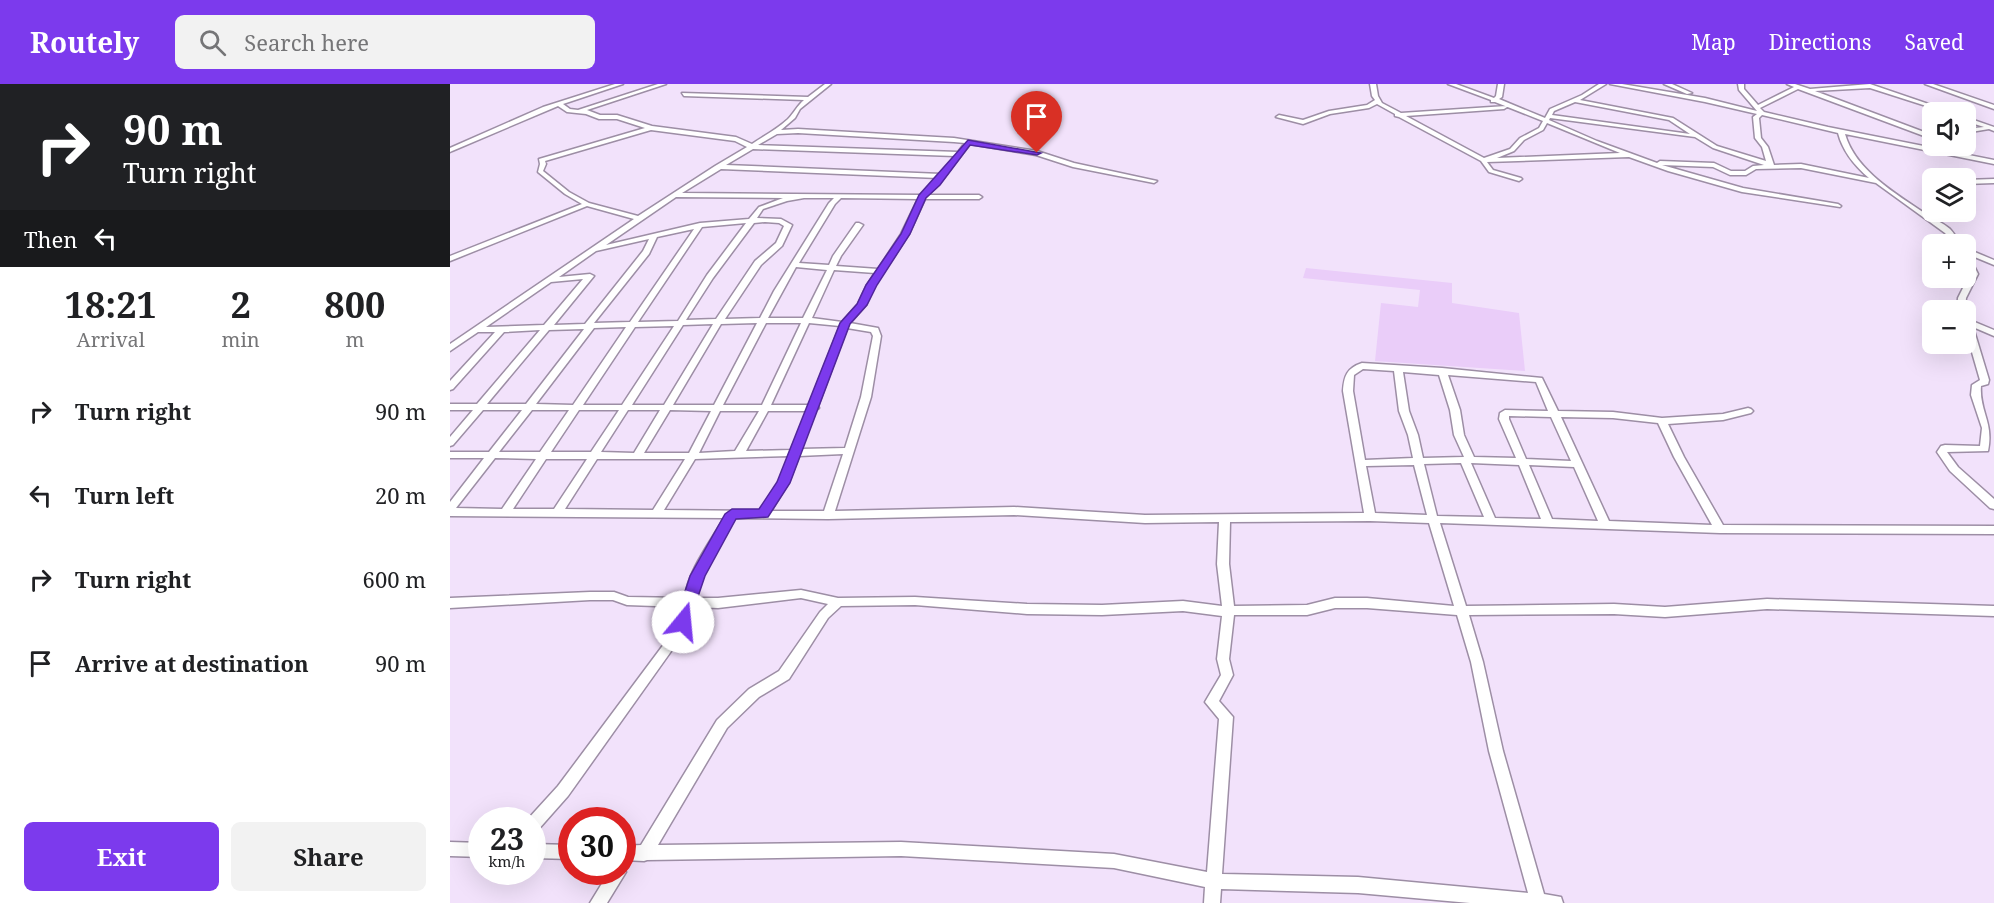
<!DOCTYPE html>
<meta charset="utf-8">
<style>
:root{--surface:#fff;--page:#f2f2f2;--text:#202124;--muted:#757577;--accent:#7c3aed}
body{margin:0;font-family:"Noto Serif",serif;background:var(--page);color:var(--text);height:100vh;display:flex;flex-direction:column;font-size:22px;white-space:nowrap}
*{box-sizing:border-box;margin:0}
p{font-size:20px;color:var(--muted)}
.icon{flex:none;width:33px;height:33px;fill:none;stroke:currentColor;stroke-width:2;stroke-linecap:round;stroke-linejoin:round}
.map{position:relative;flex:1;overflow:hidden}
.drawer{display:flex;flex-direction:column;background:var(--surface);width:450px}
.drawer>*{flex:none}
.top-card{background:#202124;color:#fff;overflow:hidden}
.fabs{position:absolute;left:1472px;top:18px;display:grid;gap:12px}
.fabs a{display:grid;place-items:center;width:54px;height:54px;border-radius:9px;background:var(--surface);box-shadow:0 6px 24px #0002;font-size:30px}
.speed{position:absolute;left:18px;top:723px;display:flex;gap:12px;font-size:30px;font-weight:700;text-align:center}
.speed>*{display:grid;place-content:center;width:78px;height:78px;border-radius:50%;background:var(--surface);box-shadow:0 6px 24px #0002;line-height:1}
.speed small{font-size:15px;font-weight:400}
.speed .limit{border:9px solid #d22;background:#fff;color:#111}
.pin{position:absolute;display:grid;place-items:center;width:51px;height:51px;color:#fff;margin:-62px -26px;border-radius:50% 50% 50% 0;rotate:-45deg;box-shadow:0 0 6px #0007}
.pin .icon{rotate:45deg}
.me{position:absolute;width:66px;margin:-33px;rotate:17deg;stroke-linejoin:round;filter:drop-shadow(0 0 4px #0008)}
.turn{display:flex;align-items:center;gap:21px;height:126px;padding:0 24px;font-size:27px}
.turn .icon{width:78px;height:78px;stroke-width:2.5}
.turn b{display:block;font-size:42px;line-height:51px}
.then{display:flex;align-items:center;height:57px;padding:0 24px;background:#0003;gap:12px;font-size:22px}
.eta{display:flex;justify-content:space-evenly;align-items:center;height:102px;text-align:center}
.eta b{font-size:36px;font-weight:700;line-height:42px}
.button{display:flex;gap:12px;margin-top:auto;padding:12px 24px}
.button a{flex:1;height:69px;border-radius:9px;background:var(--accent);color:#fff;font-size:24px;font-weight:700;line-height:69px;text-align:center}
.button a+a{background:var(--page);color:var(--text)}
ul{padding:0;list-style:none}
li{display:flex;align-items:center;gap:18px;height:84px;padding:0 24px}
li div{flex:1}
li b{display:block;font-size:22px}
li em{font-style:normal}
header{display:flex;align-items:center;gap:36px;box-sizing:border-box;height:84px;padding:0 30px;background:var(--accent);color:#fff}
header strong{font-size:28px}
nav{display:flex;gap:33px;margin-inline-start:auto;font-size:21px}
.search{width:420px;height:54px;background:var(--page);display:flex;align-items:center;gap:15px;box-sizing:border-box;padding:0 21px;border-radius:9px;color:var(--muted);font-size:22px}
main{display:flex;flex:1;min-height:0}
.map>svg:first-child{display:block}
.green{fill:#eacdf9}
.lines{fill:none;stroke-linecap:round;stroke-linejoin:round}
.minor-casing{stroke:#9d8ea5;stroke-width:3}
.minor{fill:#fff;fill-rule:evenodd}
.route{fill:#7c3aed;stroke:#51269a;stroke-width:1.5}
</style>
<header>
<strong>Routely</strong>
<div class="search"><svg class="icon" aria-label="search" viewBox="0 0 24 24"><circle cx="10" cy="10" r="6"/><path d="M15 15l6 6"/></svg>Search here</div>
<nav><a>Map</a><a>Directions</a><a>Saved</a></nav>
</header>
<main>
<section class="drawer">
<div class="top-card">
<div class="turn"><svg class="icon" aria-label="right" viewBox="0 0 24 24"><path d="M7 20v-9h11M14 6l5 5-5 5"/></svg><div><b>90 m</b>Turn right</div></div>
<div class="then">Then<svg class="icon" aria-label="left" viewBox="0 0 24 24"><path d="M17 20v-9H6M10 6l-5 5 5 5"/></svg></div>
</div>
<div class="eta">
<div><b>18:21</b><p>Arrival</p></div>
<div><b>2</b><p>min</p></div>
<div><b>800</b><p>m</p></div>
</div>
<ul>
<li><svg class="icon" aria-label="right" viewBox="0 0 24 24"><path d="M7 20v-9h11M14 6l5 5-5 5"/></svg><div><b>Turn right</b></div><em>90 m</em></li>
<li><svg class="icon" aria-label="left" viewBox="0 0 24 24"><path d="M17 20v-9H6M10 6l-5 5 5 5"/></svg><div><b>Turn left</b></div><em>20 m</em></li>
<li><svg class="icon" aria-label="right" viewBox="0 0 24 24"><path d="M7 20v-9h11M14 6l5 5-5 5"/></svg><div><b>Turn right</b></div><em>600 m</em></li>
<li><svg class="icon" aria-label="arrive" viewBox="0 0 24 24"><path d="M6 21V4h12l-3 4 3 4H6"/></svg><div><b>Arrive at destination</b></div><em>90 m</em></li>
</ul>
<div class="button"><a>Exit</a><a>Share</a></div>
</section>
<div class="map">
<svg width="1544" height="819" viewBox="0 0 1544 819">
<rect width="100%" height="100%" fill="#f2e2fb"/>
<path class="green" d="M 856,184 L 1002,199 L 1002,219 L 1069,229 L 1075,287 L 925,277 L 931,219 L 968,223 L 970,206 L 853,194 Z"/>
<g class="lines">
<defs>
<path id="minor" d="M 165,0 L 173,0 L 113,20 L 120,25 L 128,26 L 208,0 L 216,0 L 137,26 L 150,31 L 167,31 L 202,42 L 286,53 L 302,60 C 314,52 327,45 338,35 C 344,29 347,22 354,16 L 234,12 L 232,9 L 358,13 L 375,0 L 381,0 L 350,25 L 345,34 L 331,46 L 348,45 L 504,54 L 587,67 L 624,79 L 707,97 L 704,99 L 623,83 L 586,71 L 520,60 L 489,100 L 478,111 L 529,111 L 532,113 L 529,115 L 475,115 L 459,150 L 425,201 L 416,221 L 400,239 L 428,244 L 431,252 L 421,313 L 385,427 L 564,423 L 695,431 L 914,429 L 893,307 C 894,292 897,284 912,279 L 992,284 L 1092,294 L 1108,327 L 1163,328 L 1212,334 L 1273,330 L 1298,324 L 1301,325 L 1303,327 L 1301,329 L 1273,336 L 1218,340 L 1234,373 L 1273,441 L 1544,442 L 1544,450 L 1270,449 L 990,439 L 1016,522 L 1164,520 L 1215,523 L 1317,515 L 1544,522 L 1544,532 L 1317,525 L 1215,533 L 1164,530 L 1019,531 L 1033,578 L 1053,667 L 1094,810 L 1111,813 L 1113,819 L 1020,819 L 908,809 L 771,805 L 770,819 L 754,819 L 755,803 L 664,784 L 451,772 L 197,776 L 194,777 L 172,776 L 172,762 L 191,761 L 267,636 L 299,605 L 329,587 L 370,528 L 378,520 L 351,514 L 268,524 L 245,523 L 222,566 L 118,712 L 87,747 L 82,749 L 82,736 L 77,736 L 108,702 L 214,560 L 233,523 L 177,521 L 163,516 L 140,516 L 0,524 L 0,514 L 140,508 L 164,508 L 178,513 L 235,514 C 237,488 261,457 274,434 L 0,432 L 0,418 L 34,374 L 0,374 L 0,368 L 39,368 L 72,326 L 33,326 L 3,361 L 0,362 L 0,353 L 23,326 L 0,326 L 0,320 L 27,320 L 90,246 L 54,248 L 3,305 L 0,306 L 0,297 L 45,248 L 28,248 L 0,267 L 0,260 L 184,135 L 137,122 L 0,177 L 0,172 L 132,120 L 115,110 L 88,88 L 90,80 L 89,75 L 195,44 L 167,35 L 149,35 L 136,30 L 117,28 L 108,22 L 2,67 L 0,68 L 0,64 L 93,23 ZM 201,46 L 285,57 L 297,63 L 265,82 L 188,132 L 139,119 L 119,108 L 93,87 L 96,80 L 95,77 ZM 348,49 L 504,58 L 515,59 L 508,68 L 308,61 L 327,50 ZM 303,65 L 505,72 L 491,90 L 276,81 ZM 271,85 L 488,94 L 471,111 L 232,109 ZM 226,113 L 333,114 L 309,123 L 299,135 L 250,139 L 156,161 ZM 354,114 L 384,114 L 379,119 L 324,207 L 310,234 L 275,235 L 311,181 L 332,162 L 342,141 L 331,135 L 307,134 L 313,125 L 337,117 ZM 391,114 L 468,115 L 451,150 L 428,185 L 386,182 L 391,172 L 413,141 L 409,139 L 406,139 L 383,172 L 379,181 L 349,179 L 385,120 ZM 315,138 L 329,139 L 334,142 L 326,159 L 305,177 L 266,235 L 236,236 L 263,194 L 304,139 ZM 296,139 L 257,191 L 228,237 L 188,238 L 252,143 ZM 244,145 L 180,238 L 144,239 L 199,170 L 207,153 ZM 199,155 L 193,167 L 135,240 L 104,241 L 144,192 L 140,190 L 109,193 L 146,167 ZM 346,183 L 377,186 L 353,234 L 318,234 ZM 384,186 L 425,189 L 417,201 L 408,220 L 392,238 L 362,234 ZM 133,195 L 94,241 L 36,243 L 101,198 ZM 307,239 L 264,321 L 223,321 L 271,240 ZM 316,239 L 351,239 L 312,321 L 273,321 ZM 359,239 L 390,242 L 359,321 L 321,321 ZM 263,240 L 214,321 L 182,321 L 233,241 ZM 224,242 L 172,321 L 133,321 L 185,243 ZM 176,243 L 123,321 L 86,320 L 144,244 ZM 397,244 L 421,248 L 423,252 L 411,313 L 395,364 L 351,365 L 366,326 L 369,324 L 368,322 ZM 134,245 L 76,320 L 37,320 L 99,246 ZM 913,285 L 944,287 L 949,327 L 958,351 L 963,374 L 915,376 L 903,307 L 904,291 ZM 953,288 L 989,291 L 1000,326 L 1004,351 L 1014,373 L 973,374 L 968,351 L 959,327 ZM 998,291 L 1086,298 L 1098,327 L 1055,326 L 1050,329 L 1049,335 L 1066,374 L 1024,373 L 1014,351 L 1010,326 ZM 82,326 L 119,326 L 90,368 L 49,368 ZM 129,326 L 169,326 L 141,368 L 101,368 ZM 178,326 L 210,326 L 184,369 L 151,368 ZM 220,326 L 261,327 L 239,369 L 194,369 ZM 270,327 L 309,327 L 285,367 L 249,369 ZM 318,327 L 357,327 L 341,366 L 296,367 ZM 1059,332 L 1101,333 L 1121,377 L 1076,375 L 1059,335 ZM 1111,333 L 1163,334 L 1208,339 L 1224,373 L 1262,441 L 1159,437 ZM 393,370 L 374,427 L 321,427 L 339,398 L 349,372 ZM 339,372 L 329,398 L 310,427 L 214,426 L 245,375 ZM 45,374 L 86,375 L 52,425 L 6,424 ZM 96,375 L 137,375 L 104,425 L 63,425 ZM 147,375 L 235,375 L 203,426 L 115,425 ZM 1011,379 L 1034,433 L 987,432 L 974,380 ZM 1021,379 L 1069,381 L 1091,435 L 1045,434 ZM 964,381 L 977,431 L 925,429 L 916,382 ZM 1079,381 L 1124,383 L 1148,437 L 1102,435 ZM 564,431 L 695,439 L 769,438 L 767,480 L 772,522 L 733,517 L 652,521 L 577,520 L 465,513 L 388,514 L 351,506 L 268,514 L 247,514 C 249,488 272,457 285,434 L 378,435 ZM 920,437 L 979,439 L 1004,522 L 917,514 L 885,514 L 857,521 L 784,522 L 779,480 L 780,438 ZM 465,521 L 577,530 L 652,531 L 733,527 L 772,532 L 767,575 L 771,591 L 755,618 L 769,635 L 757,788 L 664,770 L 451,758 L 208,761 L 277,644 L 309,613 L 339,595 L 378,534 L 391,522 ZM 885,524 L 917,524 L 1007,531 L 1021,578 L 1039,667 L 1078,809 L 908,793 L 772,790 L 783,633 L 769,617 L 783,591 L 779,575 L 784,531 L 857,531 Z
M 920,0 L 926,0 L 928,12 L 932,19 L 951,29 L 1056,22 L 1057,23 L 1054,25 L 956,32 L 1034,74 L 1060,65 L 1070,54 L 1089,44 L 1093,37 L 1045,18 L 1041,18 L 1041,16 L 998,0 L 1006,0 L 1044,14 L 1046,12 L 1048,0 L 1054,0 L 1052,13 L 1049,15 L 1095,34 L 1100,25 L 1132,11 L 1149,0 L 1156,0 L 1130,16 L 1223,34 L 1267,62 L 1316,77 L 1312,63 L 1305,54 L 1303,33 L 1307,30 L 1255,18 L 1160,0 L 1172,0 L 1255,14 L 1307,27 L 1289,6 L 1288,0 L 1294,0 L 1294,5 L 1308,21 L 1344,3 L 1337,0 L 1345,0 L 1360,5 L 1420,0 L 1502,28 L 1495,28 L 1420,4 L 1365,7 L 1482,51 L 1482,55 L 1348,5 L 1310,24 L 1314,28 L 1378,43 L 1544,76 L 1544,80 L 1395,50 C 1405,86 1446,110 1476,130 C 1484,135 1493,139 1500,145 C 1504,149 1507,155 1511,160 L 1504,160 L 1495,149 L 1426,99 L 1351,84 L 1306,85 L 1296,91 L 1280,91 L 1263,83 L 1212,81 L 1293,104 L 1388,120 L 1391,122 L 1390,123 L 1292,108 L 1218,87 L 1179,73 L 1037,78 L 1043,86 L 1071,94 L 1072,95 L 1069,97 L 1039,88 L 1031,77 L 949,33 L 945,32 L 945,30 L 927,20 L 919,24 L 880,30 L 853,40 L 826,33 L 829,31 L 853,36 L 879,27 L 917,21 L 925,16 L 922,12 ZM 1125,18 L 1219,36 L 1240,50 L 1102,31 L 1104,27 ZM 1312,31 L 1388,49 C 1393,68 1405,82 1419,94 L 1351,80 L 1324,81 L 1318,63 L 1311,54 L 1309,34 ZM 1100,34 L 1245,53 L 1263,64 L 1314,81 L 1303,82 L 1295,87 L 1281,87 L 1264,79 L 1210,77 L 1207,79 L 1147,57 L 1099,36 ZM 1097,39 L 1170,69 L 1047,74 L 1064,67 L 1074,56 L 1093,46 Z
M 1214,0 L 1222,0 L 1242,9 L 1237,10 Z
M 1475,0 L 1483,0 L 1544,21 L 1544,25 Z
M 1515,33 L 1544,43 L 1544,47 L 1539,45 L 1515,49 L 1515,45 L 1534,43 L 1515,37 Z
M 1544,95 L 1544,99 L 1515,100 L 1515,96 Z
M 1482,99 L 1482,112 L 1479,110 L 1477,103 Z
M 1515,164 L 1544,176 L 1544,181 L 1515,169 Z
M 1515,170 L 1519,172 L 1528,190 L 1516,214 L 1515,226 L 1507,226 L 1508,214 L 1520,190 L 1515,180 Z
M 1515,234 L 1544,246 L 1544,252 L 1523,243 L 1539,296 L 1538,300 L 1531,302 C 1529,327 1544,338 1538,367 L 1497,368 L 1508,383 L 1544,415 L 1544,425 L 1540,424 L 1500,387 L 1487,368 L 1491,362 L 1495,361 L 1530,362 L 1532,344 L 1521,311 L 1522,301 L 1530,296 L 1515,244 Z
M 0,758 L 32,759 L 32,773 L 0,772 Z
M 82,760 L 122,761 L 122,775 L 82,774 Z
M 172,782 L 176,788 L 157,819 L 140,819 L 159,788 L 172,788 Z"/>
</defs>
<use href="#minor" class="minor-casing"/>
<use href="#minor" class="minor"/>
</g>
<path class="route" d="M 518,56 L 591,69 L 587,71 L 520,61 L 490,101 L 476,114 L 460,150 L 427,201 L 417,221 L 400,240 L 340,399 L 318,433 L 286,435 L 255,492 L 238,542 L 227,542 L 225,538 L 240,492 L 275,430 L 282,425 L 309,425 L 327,398 L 390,239 L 407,220 L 416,201 L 451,150 L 469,111 Z"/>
</svg>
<div class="fabs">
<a><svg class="icon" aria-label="sound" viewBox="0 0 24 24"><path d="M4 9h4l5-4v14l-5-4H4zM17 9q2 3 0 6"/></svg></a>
<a><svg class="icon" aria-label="layers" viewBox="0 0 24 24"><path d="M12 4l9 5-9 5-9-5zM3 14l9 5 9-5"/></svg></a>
<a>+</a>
<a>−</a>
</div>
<div class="speed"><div>23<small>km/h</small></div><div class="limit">30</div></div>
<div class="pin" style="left:587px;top:69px;background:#d93025"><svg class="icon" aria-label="arrive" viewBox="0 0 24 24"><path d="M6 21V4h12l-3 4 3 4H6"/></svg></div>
<svg class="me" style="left:233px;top:538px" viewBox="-20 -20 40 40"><circle r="19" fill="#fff"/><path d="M0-13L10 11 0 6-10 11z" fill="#7c3aed"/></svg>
</div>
</main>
